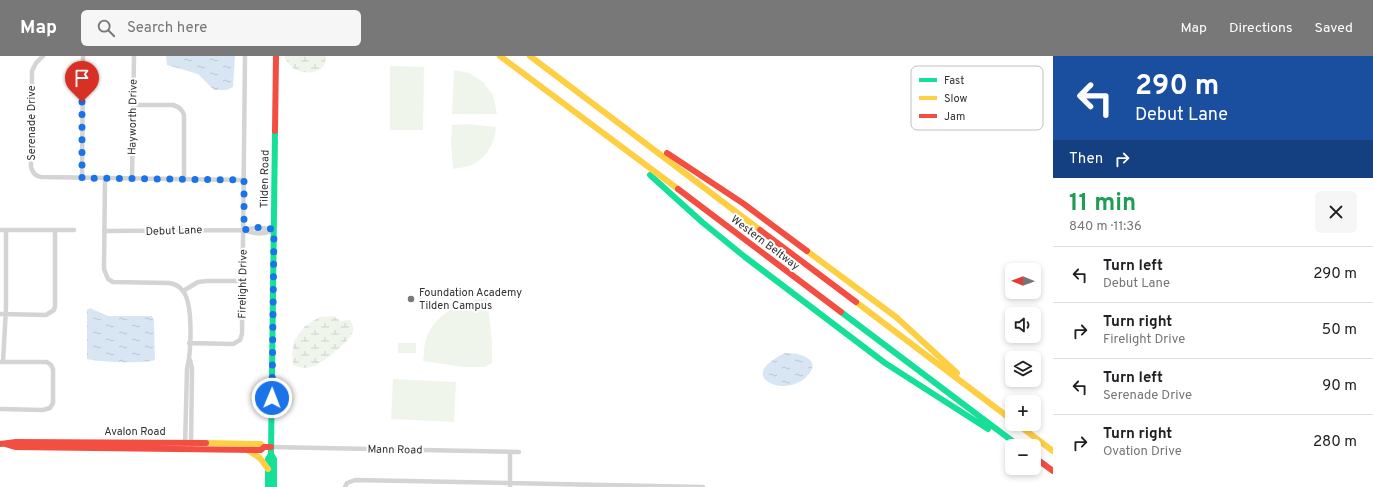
<!DOCTYPE html>
<meta charset="utf-8">
<style>
:root{--surface:#fff;--page:#f6f6f6;--text:#202124;--muted:#757577;--line:#e0e0e0;--accent:#787878}
body{margin:0;font-family:Overpass,sans-serif;background:var(--page);color:var(--text);height:100vh;display:flex;flex-direction:column;font-size:15px;white-space:nowrap}
*{box-sizing:border-box;margin:0}
p{font-size:13px;color:var(--muted)}
.icon{flex:none;width:22px;height:22px;fill:none;stroke:currentColor;stroke-width:2;stroke-linecap:round;stroke-linejoin:round}
.map{position:relative;flex:1;overflow:hidden}
.drawer{display:flex;flex-direction:column;background:var(--surface);width:320px}
.drawer>*{flex:none}
.hud{background:#1a4fa0;color:#fff;overflow:hidden}
.needle{width:26px;rotate:271deg}
.tools{position:absolute;left:1005px;top:207px;display:grid;gap:8px}
.tools a{display:grid;place-items:center;width:36px;height:36px;border-radius:6px;background:var(--surface);box-shadow:0 2px 6px #0003;font-size:20px}
.pin{position:absolute;display:grid;place-items:center;width:34px;height:34px;color:#fff;margin:-41px -17px;border-radius:50% 50% 50% 0;rotate:-45deg;box-shadow:0 0 4px #0007}
.pin .icon{rotate:45deg}
.me{position:absolute;width:44px;margin:-22px;rotate:1deg;stroke-linejoin:round;filter:drop-shadow(0 0 3px #0008)}
.turn{display:flex;align-items:center;gap:14px;height:84px;padding:0 16px;font-size:18px}
.turn .icon{width:52px;height:52px;stroke-width:2.5}
.turn b{display:block;font-size:28px;line-height:34px}
.then{display:flex;align-items:center;height:38px;padding:0 16px;background:#0003;gap:8px;font-size:15px}
.round{display:grid;place-items:center;flex:none;width:42px;height:42px;border-radius:6px;background:var(--page)}
.headline{display:flex;align-items:center;justify-content:space-between;height:68px;padding:0 16px}
h1{font-size:24px;font-weight:700;line-height:30px;color:#1e9e55}
ul{padding:0;list-style:none}
li{display:flex;align-items:center;gap:12px;height:56px;padding:0 16px;border-top:1px solid var(--line)}
li div{flex:1}
li b{display:block;font-size:15px}
li em{font-style:normal}
header{display:flex;align-items:center;gap:24px;box-sizing:border-box;height:56px;padding:0 20px;background:var(--accent);color:#fff}
header strong{font-size:19px}
nav{display:flex;gap:22px;margin-inline-start:auto;font-size:14px}
.search{width:280px;height:36px;background:var(--page);display:flex;align-items:center;gap:10px;box-sizing:border-box;padding:0 14px;border-radius:6px;color:var(--muted);font-size:15px}
main{display:flex;flex:1;min-height:0}
.map>svg:first-child{display:block}
.wetland{fill:url(#wetland-marsh)}
.pitch{fill:#f0f5ec}
.water{fill:url(#water-ripples)}
.lines{fill:none;stroke-linecap:round;stroke-linejoin:round}
.street{stroke:#d4d4d4;stroke-width:4.5}
.fast{stroke:#16e098;stroke-width:6}
.slow{stroke:#ffcf43;stroke-width:6}
.jam{stroke:#f24e42;stroke-width:6}
.route{stroke:#1a73e8;stroke-width:7;stroke-dasharray:0 12.6}
.poi-dot{fill:#787878;stroke:#fff;stroke-width:1.5}
.labels{text-anchor:middle;dominant-baseline:central;stroke-width:4;stroke-linejoin:round;paint-order:stroke}
.street-label{font-size:11px;fill:#303030;stroke:#fff}
.poi-label{font-size:11px;fill:#303030;stroke:#fff;text-anchor:start}
.key{fill:#fff;stroke:#c1c1c1;stroke-width:1}
.key-label{font-size:11px;fill:#303030}
</style>
<header>
<strong>Map</strong>
<div class="search"><svg class="icon" aria-label="search" viewBox="0 0 24 24"><circle cx="10" cy="10" r="6"/><path d="M15 15l6 6"/></svg>Search here</div>
<nav><a>Map</a><a>Directions</a><a>Saved</a></nav>
</header>
<main>
<div class="map">
<svg width="1053" height="431" viewBox="0 0 1053 431">
<defs>
<pattern id="wetland-marsh" width="20" height="14" patternUnits="userSpaceOnUse"><rect width="20" height="14" fill="#f0f5ec"/><path d="M1 5h8M5 5V1M11 12h8M15 12V8" fill="none" stroke="#ced2cb"/></pattern>
<pattern id="water-ripples" width="26" height="14" patternUnits="userSpaceOnUse"><rect width="26" height="14" fill="#d8e6f3"/><path d="M2 4q2-2 4 0t4 0M15 11q2-2 4 0t4 0" fill="none" stroke="#bac6d1"/></pattern>
</defs>
<rect width="100%" height="100%" fill="#fff"/>
<path class="wetland" d="M 285,0 L 325,0 C 330,22 289,22 285,0 Z
M 333,260 L 341,265 L 350,264 C 353,269 355,273 352,278 C 347,287 321,309 311,311 C 305,313 300,312 293,309 L 292,298 L 294,285 L 304,271 L 319,261 Z"/>
<path class="pitch" d="M 390,10 L 424,11 L 423,74 L 390,74 Z
M 454,14 L 469,17 L 483,26 L 493,39 L 497,58 L 452,58 Z
M 467,68 L 496,71 C 495,87 487,101 472,109 C 467,111 459,112 453,113 L 451,87 L 452,69 Z
M 487,242 L 492,285 L 492,307 L 485,311 L 463,311 L 423,305 C 424,299 424,292 425,286 C 433,258 460,245 487,242 Z
M 398,287 L 416,287 L 416,297 L 398,297 Z
M 393,323 L 456,326 L 454,366 L 391,363 Z"/>
<path class="water" d="M 166,0 L 235,0 L 233,31 C 228,35 221,34 214,34 L 198,18 L 167,9 Z
M 90,252 L 108,260 L 152,260 L 154,265 L 155,304 C 144,308 99,306 87,303 L 87,254 Z
M 785,297 C 798,296 824,303 807,320 C 799,330 778,334 767,325 C 753,315 776,301 785,297 Z"/>
<g class="lines">
<path class="street" d="M 43,0 L 36,7 L 32,15 L 31,111 C 33,117 35,120 41,121 L 244,124
M 133,49 L 173,49 C 179,51 182,53 184,59 L 184,123
M 82,122 L 83,0
M 105,122 L 104,213 L 108,223 L 113,226 L 169,227 C 174,228 179,229 182,234 C 194,246 191,297 187,313 L 185,391
M 132,122 L 134,0
M 0,174 L 74,174
M 243,174 C 254,178 263,179 274,174
M 104,175 L 243,174 C 254,171 263,171 274,174
M 183,235 L 198,226 L 207,225 L 243,225
M 0,258 L 46,259 L 54,254 L 55,250 L 55,174
M 189,287 L 233,288 L 240,284 L 242,278 L 245,0
M 190,304 L 192,313 L 191,390
M 0,306 L 47,306 L 51,309 L 53,313 L 53,347 L 50,352 L 43,354 L 0,353
M 3,306 L 6,252 L 6,174
M 271,391 L 519,396
M 345,431 L 347,427 L 355,424 L 703,431
M 510,431 L 510,396"/>
<path class="fast" d="M 650,119 L 702,166 L 745,201 L 885,307 L 988,373
M 841,256 L 1019,390
M 271,398 L 274,403 L 274,431
M 268,431 L 268,403 L 271,398 L 275,75"/>
<path class="slow" d="M 500,0 L 678,133
M 530,0 L 760,174
M 807,195 L 896,261 L 957,317
M 856,246 L 1012,364
M 1017,368 L 1053,395
M 206,387 L 261,388 L 264,391
M 249,395 L 260,402 L 268,413"/>
<path class="jam" d="M 275,75 L 276,0
M 667,97 L 744,148 L 807,195
M 678,133 L 841,256
M 760,174 L 856,246
M 0,388 L 16,386 L 206,387
M 5,388 L 15,391 L 261,394 L 264,391 L 271,391
M 1034,401 L 1053,415"/>
</g>
<g class="lines">
<path class="route" d="M 82,46 L 82,122 L 244,124 L 244,174 C 254,171 263,170 274,174 L 272,342"/>
</g>
<circle class="poi-dot" cx="411" cy="243" r="4"/>
<g class="labels">
<g class="street-label">
<text transform="translate(133 61) rotate(-89)">Hayworth Drive</text>
<text transform="translate(32 67) rotate(-90)">Serenade Drive</text>
<text transform="translate(265 123) rotate(-89)">Tilden Road</text>
<text transform="translate(174 175) rotate(-2)">Debut Lane</text>
<text transform="translate(765 187) rotate(37)">Western Beltway</text>
<text transform="translate(243 228) rotate(-89)">Firelight Drive</text>
<text x="135" y="376">Avalon Road</text>
<text transform="translate(395 394) rotate(1)">Mann Road</text>
</g>
<g class="poi-label">
<text x="419" y="237">Foundation Academy<tspan x="419" dy="13">Tilden Campus</tspan></text>
</g>
</g>
<rect x="911" y="10" width="132" height="64" rx="6" class="key"/>
<rect x="919" y="22" width="18" height="4" fill="#16e098"/>
<rect x="919" y="40" width="18" height="4" fill="#ffcf43"/>
<rect x="919" y="58" width="18" height="4" fill="#f24e42"/>
<g class="key-label">
<text x="944" y="28">Fast</text>
<text x="944" y="46">Slow</text>
<text x="944" y="64">Jam</text>
</g>
</svg>
<div class="tools">
<a><svg class="needle" viewBox="-14 -14 28 28"><path d="M0-13l5 13h-10z" fill="#e53935"/><path d="M0 13l5-13h-10z" fill="#757577"/></svg></a>
<a><svg class="icon" aria-label="sound" viewBox="0 0 24 24"><path d="M4 9h4l5-4v14l-5-4H4zM17 9q2 3 0 6"/></svg></a>
<a><svg class="icon" aria-label="layers" viewBox="0 0 24 24"><path d="M12 4l9 5-9 5-9-5zM3 14l9 5 9-5"/></svg></a>
<a>+</a>
<a>−</a>
</div>
<div class="pin" style="left:82px;top:46px;background:#d93025"><svg class="icon" aria-label="arrive" viewBox="0 0 24 24"><path d="M6 21V4h12l-3 4 3 4H6"/></svg></div>
<svg class="me" style="left:272px;top:342px" viewBox="-20 -20 40 40"><circle r="17" fill="#1a73e8" stroke="#fff" stroke-width="3"/><path d="M0-11L8 9 0 5-8 9z" fill="#fff"/></svg>
</div>
<section class="drawer">
<div class="hud">
<div class="turn"><svg class="icon" aria-label="left" viewBox="0 0 24 24"><path d="M17 20v-9H6M10 6l-5 5 5 5"/></svg><div><b>290 m</b>Debut Lane</div></div>
<div class="then">Then<svg class="icon" aria-label="right" viewBox="0 0 24 24"><path d="M7 20v-9h11M14 6l5 5-5 5"/></svg></div>
</div>
<div class="headline"><div><h1>11 min</h1><p>840 m · 11:36</p></div><a class="round"><svg class="icon" aria-label="close" viewBox="0 0 24 24"><path d="M6 6l12 12M18 6L6 18"/></svg></a></div>
<ul>
<li><svg class="icon" aria-label="left" viewBox="0 0 24 24"><path d="M17 20v-9H6M10 6l-5 5 5 5"/></svg><div><b>Turn left</b><p>Debut Lane</p></div><em>290 m</em></li>
<li><svg class="icon" aria-label="right" viewBox="0 0 24 24"><path d="M7 20v-9h11M14 6l5 5-5 5"/></svg><div><b>Turn right</b><p>Firelight Drive</p></div><em>50 m</em></li>
<li><svg class="icon" aria-label="left" viewBox="0 0 24 24"><path d="M17 20v-9H6M10 6l-5 5 5 5"/></svg><div><b>Turn left</b><p>Serenade Drive</p></div><em>90 m</em></li>
<li><svg class="icon" aria-label="right" viewBox="0 0 24 24"><path d="M7 20v-9h11M14 6l5 5-5 5"/></svg><div><b>Turn right</b><p>Ovation Drive</p></div><em>280 m</em></li>
</ul>
</section>
</main>
